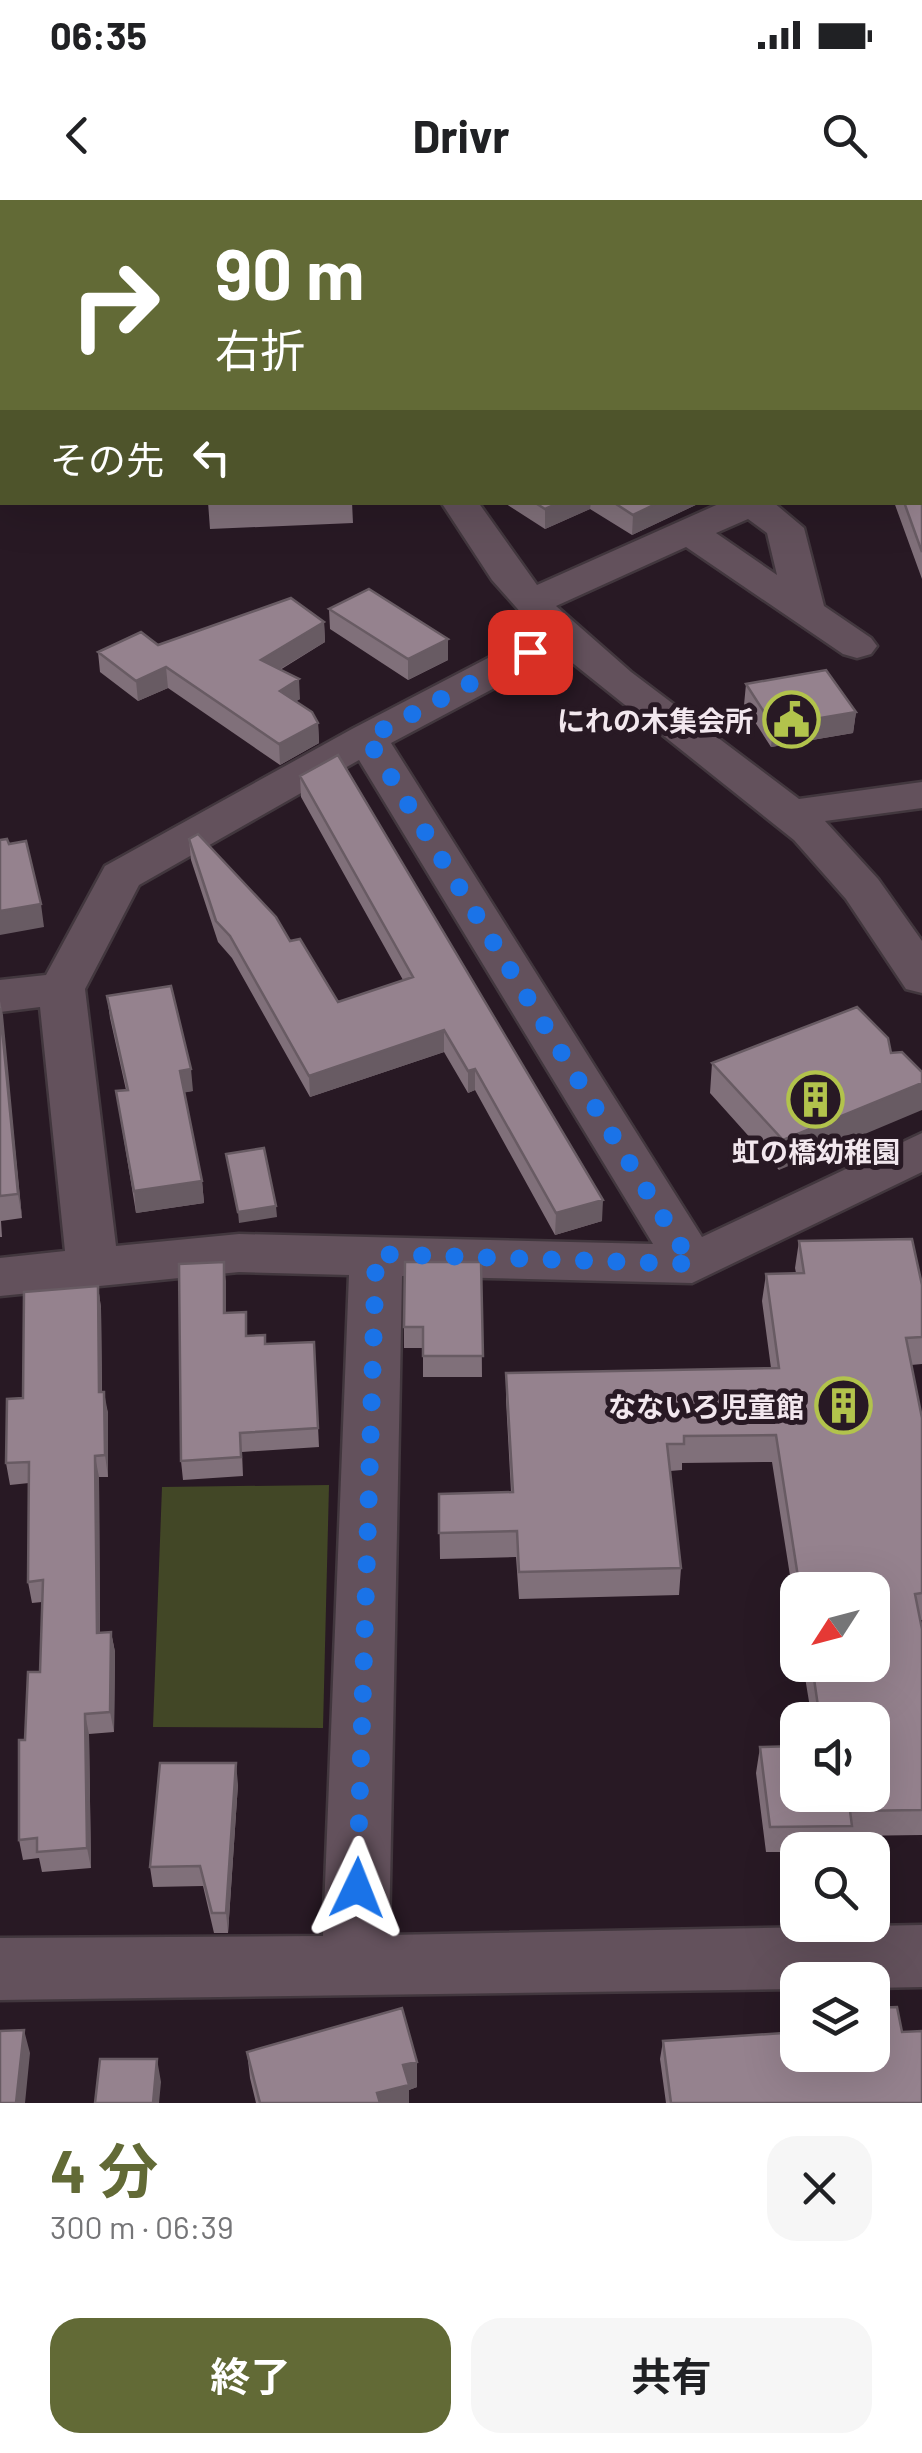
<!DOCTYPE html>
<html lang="ja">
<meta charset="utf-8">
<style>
:root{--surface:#fff;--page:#f6f6f6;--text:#202124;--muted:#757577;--accent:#626a36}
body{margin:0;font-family:Barlow,"Noto Sans JP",sans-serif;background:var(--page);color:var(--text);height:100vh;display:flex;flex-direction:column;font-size:38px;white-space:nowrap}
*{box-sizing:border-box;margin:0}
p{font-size:32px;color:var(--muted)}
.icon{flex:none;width:55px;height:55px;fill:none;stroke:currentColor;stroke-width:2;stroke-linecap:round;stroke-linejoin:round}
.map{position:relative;height:1903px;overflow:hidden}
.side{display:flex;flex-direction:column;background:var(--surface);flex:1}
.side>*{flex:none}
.guide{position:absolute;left:0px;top:0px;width:922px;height:305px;box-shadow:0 10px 40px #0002;background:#626a36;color:#fff;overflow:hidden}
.needle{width:65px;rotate:234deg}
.controls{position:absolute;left:780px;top:1372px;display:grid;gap:20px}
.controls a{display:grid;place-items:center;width:110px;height:110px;border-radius:20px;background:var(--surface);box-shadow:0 10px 40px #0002;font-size:50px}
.pin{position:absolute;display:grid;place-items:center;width:85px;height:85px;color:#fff;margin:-42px;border-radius:20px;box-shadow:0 5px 15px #0006}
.me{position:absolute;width:110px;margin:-55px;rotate:2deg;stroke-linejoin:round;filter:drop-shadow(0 0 8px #0008)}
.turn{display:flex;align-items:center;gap:35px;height:210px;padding:0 50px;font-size:45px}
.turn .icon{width:130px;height:130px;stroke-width:2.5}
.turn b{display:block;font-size:70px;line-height:85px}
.then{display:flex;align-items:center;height:95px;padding:0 50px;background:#0003;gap:20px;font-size:38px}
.round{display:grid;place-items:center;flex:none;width:105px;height:105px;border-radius:30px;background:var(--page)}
.summary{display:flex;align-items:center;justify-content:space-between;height:170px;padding:0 50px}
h1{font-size:60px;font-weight:700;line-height:75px;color:var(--accent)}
.cta{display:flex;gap:20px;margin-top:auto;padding:20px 50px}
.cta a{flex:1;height:115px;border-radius:30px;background:var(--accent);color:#fff;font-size:40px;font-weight:700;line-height:115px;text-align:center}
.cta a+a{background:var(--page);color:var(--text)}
.status{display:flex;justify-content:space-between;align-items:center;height:70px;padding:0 50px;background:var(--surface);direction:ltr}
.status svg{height:28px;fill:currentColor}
header{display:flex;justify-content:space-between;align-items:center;height:130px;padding:0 50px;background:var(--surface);font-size:45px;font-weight:700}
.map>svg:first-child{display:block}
.green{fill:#424726}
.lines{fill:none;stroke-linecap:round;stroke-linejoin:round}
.minor-casing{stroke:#42373e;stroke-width:5}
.highway-casing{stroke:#42373e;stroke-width:60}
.minor{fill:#63515c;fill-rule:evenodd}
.highway{stroke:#cf61b1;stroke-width:55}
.wall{fill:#80707a}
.shaded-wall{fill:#685b63}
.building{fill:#95828e;stroke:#685b63;stroke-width:2.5}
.route{stroke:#1a73e8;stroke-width:18;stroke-dasharray:0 32.4}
.labels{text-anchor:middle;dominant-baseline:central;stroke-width:10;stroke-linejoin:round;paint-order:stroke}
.poi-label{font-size:28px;font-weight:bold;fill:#f2e7ee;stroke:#281924;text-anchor:end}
</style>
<div class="status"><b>06:35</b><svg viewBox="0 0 49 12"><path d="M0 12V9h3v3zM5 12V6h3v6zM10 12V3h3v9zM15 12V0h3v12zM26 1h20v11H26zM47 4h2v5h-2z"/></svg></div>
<header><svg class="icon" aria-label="back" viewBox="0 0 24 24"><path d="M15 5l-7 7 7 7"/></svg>Drivr<svg class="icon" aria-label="search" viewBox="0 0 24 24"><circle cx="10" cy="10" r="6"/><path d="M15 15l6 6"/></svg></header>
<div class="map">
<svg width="922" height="1903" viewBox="0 0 922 1903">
<rect width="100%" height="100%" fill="#281924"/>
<path class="green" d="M 329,1285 L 323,1528 L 153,1527 L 162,1287 Z"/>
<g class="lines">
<defs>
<path id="minor" d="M 441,302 L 478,302 L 537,385 L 723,302 L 773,302 L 804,328 L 824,406 L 871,438 L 877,446 L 871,454 L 857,458 L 843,454 L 686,347 L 556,406 L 631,472 L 799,599 L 922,582 L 922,608 L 825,621 L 878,679 L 922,741 L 922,793 L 906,789 L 846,699 L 794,640 L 560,453 L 391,543 L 702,1037 L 922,933 L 922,972 L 692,1083 L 402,1076 L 389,1735 L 922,1725 L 922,1787 L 872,1788 L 872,1780 L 798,1780 L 798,1789 L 0,1800 L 0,1738 L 323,1736 L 349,1075 L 239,1072 L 0,1096 L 0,1058 L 65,1051 L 40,807 L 0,812 L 0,780 L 46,775 L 105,666 L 352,529 L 538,432 L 492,380 ZM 748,319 L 767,333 L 777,375 L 716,333 ZM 359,560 L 653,1044 L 239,1034 L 116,1046 L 85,789 L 139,685 Z"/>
<path id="highway" d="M 212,2 L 215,0
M 0,172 L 2,170"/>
</defs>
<use href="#minor" class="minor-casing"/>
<use href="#highway" class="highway-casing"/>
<use href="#minor" class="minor"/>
<use href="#highway" class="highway"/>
</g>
<path class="wall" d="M 420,0 L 922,0 L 922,9 L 920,11 L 920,2 L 423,2 Z
M 922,191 L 922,379 L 894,302 L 920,302 Z
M 208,302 L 352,302 L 353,323 L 210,329 Z
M 503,302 L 702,302 L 632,335 L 590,309 L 545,329 Z
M 329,409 L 448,460 L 408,480 L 330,429 Z
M 324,422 L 325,442 L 280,470 L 300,499 L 296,501 L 318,523 L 319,543 L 280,565 L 168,488 L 138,501 L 100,472 L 98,452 Z
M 746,484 L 856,512 L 853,533 L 771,547 L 744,505 Z
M 300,576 L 602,1021 L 555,1035 L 475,890 L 468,893 L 444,852 L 310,897 L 232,758 L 218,742 L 191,660 L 189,639 L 290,741 L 338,802 L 403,780 L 301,597 Z
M 107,796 L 193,891 L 184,892 L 202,981 L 204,1003 L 136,1013 L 116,891 L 126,890 L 110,818 Z
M 0,801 L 22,1018 L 1,1021 L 2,1037 L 0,1037 Z
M 891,853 L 779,970 L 710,893 L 712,863 Z
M 799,1041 L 922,1085 L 922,1164 L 911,1165 L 922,1218 L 922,1420 L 920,1420 L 922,1429 L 922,1635 L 850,1636 L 847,1650 L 798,1650 L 798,1652 L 766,1652 L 756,1573 L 760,1547 L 798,1595 L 872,1520 L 812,1520 L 803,1465 L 872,1465 L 872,1390 L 798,1390 L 798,1426 L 772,1262 L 682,1263 L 682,1270 L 670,1271 L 681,1368 L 679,1395 L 519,1399 L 516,1357 L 440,1359 L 439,1294 L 511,1292 L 506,1200 L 506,1173 L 771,1168 L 762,1101 L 766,1074 L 796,1073 L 795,1068 Z
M 224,1062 L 226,1113 L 247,1136 L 266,1144 L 314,1142 L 319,1247 L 242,1252 L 243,1276 L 183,1280 L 181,1261 Z
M 481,1062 L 482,1177 L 423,1177 L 423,1148 L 404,1148 L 404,1127 Z
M 98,1086 L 101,1108 L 102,1192 L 108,1213 L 108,1277 L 99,1277 L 100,1432 L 111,1432 L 115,1452 L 114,1532 L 89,1534 L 91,1668 L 42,1672 L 39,1658 L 23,1660 L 19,1640 L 25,1540 L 40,1472 L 42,1402 L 32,1403 L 28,1382 L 29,1283 L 10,1285 L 6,1263 L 23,1198 Z
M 238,1584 L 228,1733 L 214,1733 L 203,1686 L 153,1687 L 150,1667 Z
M 795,1810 L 902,1832 L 922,1903 L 666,1903 L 660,1859 L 663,1841 L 791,1832 Z
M 247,1852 L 417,1887 L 409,1890 L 409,1903 L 256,1903 L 250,1878 Z"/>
<path class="shaded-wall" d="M 922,165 L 922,180 L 920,184 L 920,166 Z
M 561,302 L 591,302 L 590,309 L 545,329 L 545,309 Z
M 660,302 L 702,302 L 632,335 L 633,315 Z
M 324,422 L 325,442 L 262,480 L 261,460 Z
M 448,439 L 448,460 L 408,480 L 408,459 Z
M 166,467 L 168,488 L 138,501 L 136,481 Z
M 299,479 L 300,499 L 281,511 L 280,491 Z
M 856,512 L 853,533 L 771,547 L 773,526 Z
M 318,523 L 319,543 L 280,565 L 279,544 Z
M 41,704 L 44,727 L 0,735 L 0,711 Z
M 0,801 L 3,815 L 22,1018 L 18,994 Z
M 444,830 L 444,852 L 310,897 L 309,876 Z
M 191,869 L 193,891 L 182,893 L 180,871 Z
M 475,869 L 475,890 L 468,893 L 468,871 Z
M 922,883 L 922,910 L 779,970 L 783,940 Z
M 202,981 L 204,1003 L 136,1013 L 134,991 Z
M 603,1000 L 602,1021 L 555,1035 L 556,1013 Z
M 276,1006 L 277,1017 L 239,1023 L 238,1012 Z
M 224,1062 L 226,1081 L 226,1133 L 224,1113 Z
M 98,1086 L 101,1108 L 102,1213 L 99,1192 Z
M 104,1192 L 108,1213 L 108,1277 L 105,1255 Z
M 95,1256 L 99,1277 L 100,1453 L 97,1433 Z
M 111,1432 L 115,1452 L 114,1532 L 110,1512 Z
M 85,1514 L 89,1534 L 91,1668 L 87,1648 Z
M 236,1563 L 238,1584 L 228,1733 L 226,1713 Z
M 24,1830 L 30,1853 L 25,1903 L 16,1903 Z
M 157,1859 L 161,1882 L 159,1903 L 153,1903 Z
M 417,1862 L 417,1887 L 409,1890 L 409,1903 L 378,1903 L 377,1893 L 403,1865 Z"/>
<path class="building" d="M 445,0 L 919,0 L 919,2 L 448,2 Z
M 920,15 L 922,15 L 922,165 L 920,166 Z
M 920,190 L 922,191 L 922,352 L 904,302 L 920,302 Z
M 534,302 L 561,302 L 545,309 Z
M 613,302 L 660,302 L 633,315 Z
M 369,389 L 448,439 L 408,459 L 329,409 Z
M 291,398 L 324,422 L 261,460 L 299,479 L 280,491 L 312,512 L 318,523 L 279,544 L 166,467 L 136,481 L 98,452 L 141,432 L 158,445 Z
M 826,470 L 856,512 L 773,526 L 746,484 Z
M 338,555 L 603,1000 L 556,1013 L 475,869 L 468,871 L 444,830 L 309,876 L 230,736 L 216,721 L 189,639 L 198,634 L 276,717 L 290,741 L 300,739 L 338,802 L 413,777 L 300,576 Z
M 7,639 L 9,644 L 26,641 L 41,704 L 0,711 L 0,640 Z
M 171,786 L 191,869 L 180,871 L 202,981 L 134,991 L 116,891 L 128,890 L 107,796 Z
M 857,807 L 888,838 L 891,853 L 902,852 L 922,872 L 922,883 L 783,940 L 712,863 Z
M 0,808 L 18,994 L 0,996 Z
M 264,948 L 276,1006 L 238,1012 L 226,954 Z
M 912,1039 L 922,1085 L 922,1137 L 906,1138 L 922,1218 L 922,1393 L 915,1394 L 922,1429 L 922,1610 L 850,1611 L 852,1626 L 770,1627 L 760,1547 L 798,1546 L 798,1595 L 872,1595 L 872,1520 L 820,1520 L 812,1465 L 872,1465 L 872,1390 L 800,1390 L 776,1235 L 684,1236 L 684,1244 L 667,1244 L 681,1368 L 519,1372 L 517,1331 L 439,1333 L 439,1294 L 513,1292 L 506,1173 L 779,1168 L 766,1074 L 804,1073 L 799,1041 Z
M 224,1062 L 224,1113 L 246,1112 L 246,1136 L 265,1135 L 265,1144 L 314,1142 L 318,1228 L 240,1233 L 241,1257 L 181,1261 L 179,1064 Z
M 405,1062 L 481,1062 L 483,1156 L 423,1156 L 423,1127 L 404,1127 Z
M 98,1086 L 99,1192 L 104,1192 L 105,1255 L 95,1256 L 97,1433 L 111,1432 L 110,1512 L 85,1514 L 87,1648 L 37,1652 L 37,1638 L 19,1640 L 19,1540 L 25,1540 L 28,1472 L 40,1472 L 43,1380 L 28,1382 L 29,1262 L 6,1263 L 7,1199 L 23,1198 L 24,1092 Z
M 160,1563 L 236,1563 L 226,1713 L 212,1713 L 200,1666 L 150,1667 Z
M 897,1807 L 902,1832 L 922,1831 L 922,1903 L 671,1903 L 663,1841 L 798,1832 L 798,1855 L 872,1855 L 872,1808 Z
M 402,1808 L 417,1862 L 403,1865 L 409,1885 L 377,1893 L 380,1903 L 260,1903 L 247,1852 Z
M 24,1830 L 16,1903 L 0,1903 L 0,1831 Z
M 100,1859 L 157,1859 L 153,1903 L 95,1903 Z"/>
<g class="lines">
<path class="route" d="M 357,1688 L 376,1054 L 692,1064 L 367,538 L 530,452"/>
</g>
<defs>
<symbol id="civic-ring" viewBox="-11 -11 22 22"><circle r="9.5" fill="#281924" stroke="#b2c34c" stroke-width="1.5"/><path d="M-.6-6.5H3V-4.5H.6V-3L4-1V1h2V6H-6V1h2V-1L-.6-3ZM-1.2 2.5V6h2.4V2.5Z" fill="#b2c34c"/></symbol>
<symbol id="building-ring" viewBox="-11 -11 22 22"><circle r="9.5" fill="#281924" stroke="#b2c34c" stroke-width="1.5"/><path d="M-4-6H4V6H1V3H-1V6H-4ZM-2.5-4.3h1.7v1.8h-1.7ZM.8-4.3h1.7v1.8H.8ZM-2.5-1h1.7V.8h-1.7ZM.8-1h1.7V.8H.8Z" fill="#b2c34c"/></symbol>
</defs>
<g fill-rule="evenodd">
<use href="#civic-ring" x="760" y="488" width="63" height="63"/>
<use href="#building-ring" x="784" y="868" width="63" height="63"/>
<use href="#building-ring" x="812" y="1174" width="63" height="63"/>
</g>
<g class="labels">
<g class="poi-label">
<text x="753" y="520">にれの木集会所</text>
<text x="816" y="951" text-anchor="middle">虹の橋幼稚園</text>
<text x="804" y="1206">なないろ児童館</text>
</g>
</g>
</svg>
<div class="controls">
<a><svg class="needle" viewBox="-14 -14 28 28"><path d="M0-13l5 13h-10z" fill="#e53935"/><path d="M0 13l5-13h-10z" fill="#757577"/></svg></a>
<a><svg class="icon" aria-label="sound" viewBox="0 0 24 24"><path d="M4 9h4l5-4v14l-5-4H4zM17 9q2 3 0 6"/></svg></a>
<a><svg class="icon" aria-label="search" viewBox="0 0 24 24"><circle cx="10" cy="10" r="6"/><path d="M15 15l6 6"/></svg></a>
<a><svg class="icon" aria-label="layers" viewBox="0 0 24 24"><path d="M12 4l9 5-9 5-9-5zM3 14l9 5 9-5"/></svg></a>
</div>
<div class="pin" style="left:530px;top:452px;background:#d93025"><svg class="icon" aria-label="arrive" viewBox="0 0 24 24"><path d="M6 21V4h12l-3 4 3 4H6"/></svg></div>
<svg class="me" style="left:357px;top:1688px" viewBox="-20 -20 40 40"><path d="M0-17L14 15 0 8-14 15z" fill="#1a73e8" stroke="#fff" stroke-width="4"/></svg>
<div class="guide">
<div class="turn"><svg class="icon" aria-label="right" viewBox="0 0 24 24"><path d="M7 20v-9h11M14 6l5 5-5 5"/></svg><div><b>90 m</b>右折</div></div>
<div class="then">その先<svg class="icon" aria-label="left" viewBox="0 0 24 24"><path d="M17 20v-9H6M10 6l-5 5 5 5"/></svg></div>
</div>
</div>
<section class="side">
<div class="summary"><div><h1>4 分</h1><p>300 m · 06:39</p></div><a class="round"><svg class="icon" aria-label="close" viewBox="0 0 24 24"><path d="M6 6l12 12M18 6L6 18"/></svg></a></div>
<div class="cta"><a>終了</a><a>共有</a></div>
</section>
